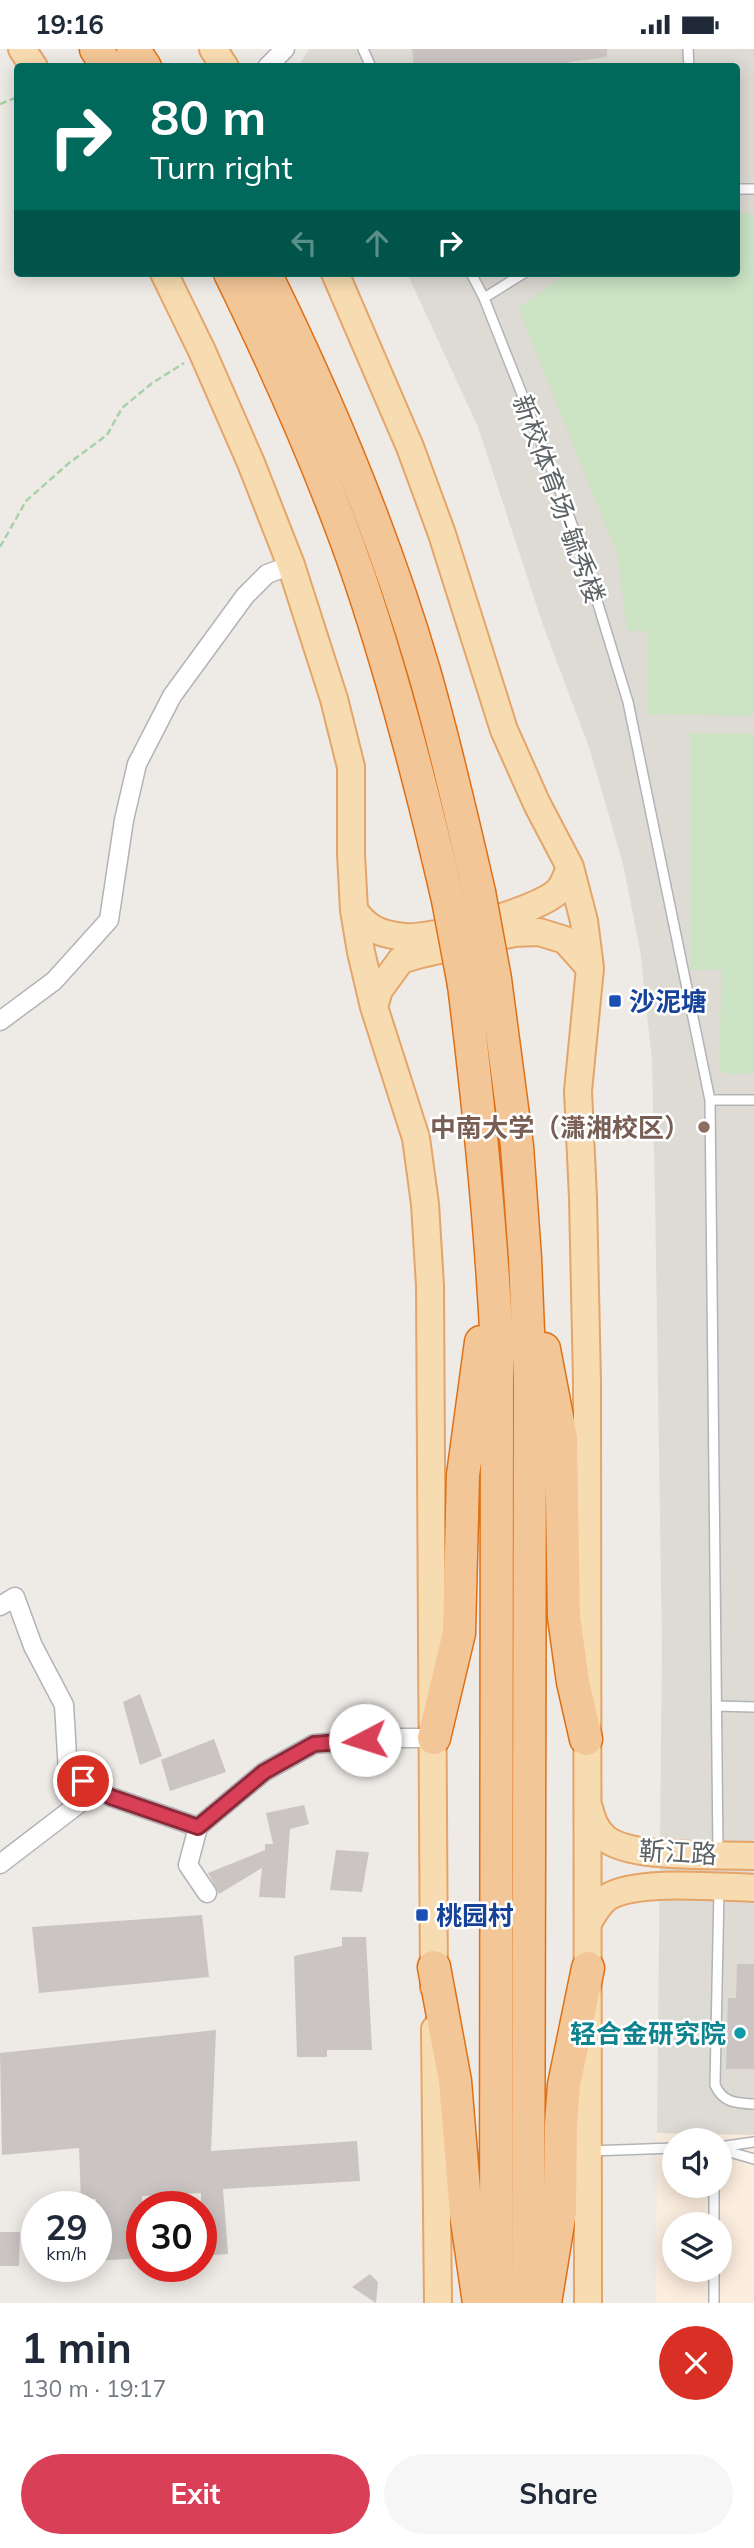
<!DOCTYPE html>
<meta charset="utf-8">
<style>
:root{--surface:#fff;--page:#f6f6f7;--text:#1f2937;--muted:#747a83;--accent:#d94058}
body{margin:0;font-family:Mulish,"Noto Sans SC",sans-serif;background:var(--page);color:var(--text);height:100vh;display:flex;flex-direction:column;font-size:26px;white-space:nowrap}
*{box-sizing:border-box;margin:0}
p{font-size:23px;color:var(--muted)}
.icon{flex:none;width:38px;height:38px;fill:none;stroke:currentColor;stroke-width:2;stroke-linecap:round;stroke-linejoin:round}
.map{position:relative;height:2254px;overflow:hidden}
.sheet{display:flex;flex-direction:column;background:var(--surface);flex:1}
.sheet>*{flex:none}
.guide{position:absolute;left:14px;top:14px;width:726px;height:214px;border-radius:7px;box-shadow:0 4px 18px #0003;background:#00695c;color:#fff;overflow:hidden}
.buttons{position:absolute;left:662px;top:2079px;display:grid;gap:14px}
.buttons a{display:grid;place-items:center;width:70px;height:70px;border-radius:50%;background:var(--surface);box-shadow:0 4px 18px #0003;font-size:35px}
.speed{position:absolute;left:21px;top:2142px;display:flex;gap:14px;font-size:35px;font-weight:700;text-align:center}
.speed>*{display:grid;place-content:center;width:91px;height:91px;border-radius:50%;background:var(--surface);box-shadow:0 4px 18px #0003;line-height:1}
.speed small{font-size:18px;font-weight:400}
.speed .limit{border:10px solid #d22;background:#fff;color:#111}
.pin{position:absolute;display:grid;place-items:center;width:60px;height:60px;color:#fff;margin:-30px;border:4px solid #fff;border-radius:50%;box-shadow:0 2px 7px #0007}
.me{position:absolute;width:77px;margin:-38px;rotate:265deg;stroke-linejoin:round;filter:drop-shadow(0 0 5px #0008)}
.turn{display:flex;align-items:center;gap:24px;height:147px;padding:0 21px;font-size:32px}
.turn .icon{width:91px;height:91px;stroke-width:2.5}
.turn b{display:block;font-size:49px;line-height:60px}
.lanes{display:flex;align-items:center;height:66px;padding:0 21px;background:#0003;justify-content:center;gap:35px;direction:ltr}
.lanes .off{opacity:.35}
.round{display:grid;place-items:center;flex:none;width:74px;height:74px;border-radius:37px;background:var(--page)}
.headline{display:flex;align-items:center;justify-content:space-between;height:119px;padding:0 21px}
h1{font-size:42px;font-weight:700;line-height:52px}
.button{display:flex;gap:14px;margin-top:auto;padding:14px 21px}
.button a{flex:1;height:80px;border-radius:42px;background:var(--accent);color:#fff;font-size:28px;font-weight:700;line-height:80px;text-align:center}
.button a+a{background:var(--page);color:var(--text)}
.status{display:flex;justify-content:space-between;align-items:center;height:49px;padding:0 35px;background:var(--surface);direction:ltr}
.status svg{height:19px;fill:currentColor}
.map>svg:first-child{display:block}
.commercial{fill:#fbedde;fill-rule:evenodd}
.education{fill:#dedad4}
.green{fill:#cce3c4}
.building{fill:#cac5c2}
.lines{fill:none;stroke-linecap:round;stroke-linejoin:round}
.lane-casing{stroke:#b1b4b6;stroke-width:12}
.street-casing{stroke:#b1b4b6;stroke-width:21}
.primary-casing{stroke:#e5a468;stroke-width:30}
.highway-casing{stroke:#df7015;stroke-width:35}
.path{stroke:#a7d2a9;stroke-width:2.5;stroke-dasharray:7 3.5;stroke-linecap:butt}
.lane{stroke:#fff;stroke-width:9}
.street{stroke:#fff;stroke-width:18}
.primary{stroke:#f8dcb1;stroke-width:26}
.highway{stroke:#f3c697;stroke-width:32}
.highway-bridge-casing{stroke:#df7015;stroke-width:35;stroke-linecap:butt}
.highway-bridge{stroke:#f3c697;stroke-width:32}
.route-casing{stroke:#8d2a39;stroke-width:18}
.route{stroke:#d94058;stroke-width:12}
.transit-dot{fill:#1a4fb4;stroke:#fff;stroke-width:2.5}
.education-dot{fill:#8d6e63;stroke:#fff;stroke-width:2.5}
.culture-dot{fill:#0f9aa8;stroke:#fff;stroke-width:2.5}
.labels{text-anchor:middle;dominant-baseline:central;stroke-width:5;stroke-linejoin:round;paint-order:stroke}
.street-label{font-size:26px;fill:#5d6264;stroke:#fff}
.transit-label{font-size:26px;font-weight:bold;fill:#164399;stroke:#fff;text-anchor:start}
.education-label{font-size:26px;font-weight:bold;fill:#785e54;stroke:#fff;text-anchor:end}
.culture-label{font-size:26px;font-weight:bold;fill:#0d838f;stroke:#fff;text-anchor:end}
</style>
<div class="status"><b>19:16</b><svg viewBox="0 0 49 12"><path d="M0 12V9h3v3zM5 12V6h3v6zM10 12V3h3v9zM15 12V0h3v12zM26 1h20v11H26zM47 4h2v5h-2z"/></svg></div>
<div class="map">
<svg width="754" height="2254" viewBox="0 0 754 2254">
<rect width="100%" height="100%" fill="#eeeae6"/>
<path class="commercial" d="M 657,2084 L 754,2086 L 754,2254 L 656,2254 ZM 674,2091 L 719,2091 L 719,2137 L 674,2137 ZM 674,2175 L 719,2175 L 719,2221 L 674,2221 Z"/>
<path class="education" d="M 309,0 L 754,0 L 754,2086 L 657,2084 L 662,1599 L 655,1144 L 652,1012 L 640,901 L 623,815 L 589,698 L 543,576 L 478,378 L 407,224 L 737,224 L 737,18 L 298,18 Z"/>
<path class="green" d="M 737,163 L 754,165 L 754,667 L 648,665 L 648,582 L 627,582 L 617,504 L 518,259 L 568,224 L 737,224 Z
M 690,684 L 754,684 L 754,1025 L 728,1025 L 720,1022 L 721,921 L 690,921 Z"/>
<path class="building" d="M 412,0 L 607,0 L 607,8 L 569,13 L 569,18 L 414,18 Z
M 140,1645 L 162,1707 L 140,1716 L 123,1653 Z
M 214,1690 L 226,1723 L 170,1742 L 161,1711 Z
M 304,1756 L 309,1775 L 290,1780 L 285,1849 L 259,1848 L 262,1819 L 219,1845 L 208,1824 L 265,1801 L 265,1795 L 273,1795 L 266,1764 Z
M 336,1801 L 369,1803 L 362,1843 L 330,1841 Z
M 202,1866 L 209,1928 L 39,1944 L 32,1878 Z
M 342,1888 L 366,1888 L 372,2001 L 327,2001 L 327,2008 L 297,2008 L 294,1907 L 342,1897 Z
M 737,1915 L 754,1915 L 754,2020 L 726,2020 L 728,1949 L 736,1949 Z
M 216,1981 L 211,2102 L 357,2092 L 360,2132 L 223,2140 L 228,2205 L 201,2207 L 201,2144 L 142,2147 L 142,2209 L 96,2212 L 96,2150 L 81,2152 L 79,2099 L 2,2106 L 0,2004 Z
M 0,2183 L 20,2183 L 19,2217 L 0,2217 Z
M 370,2225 L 378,2233 L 376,2254 L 352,2238 Z"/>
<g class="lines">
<defs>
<path id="lane" d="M 363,0 L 371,18
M 688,0 L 689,18
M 737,140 L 754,140
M 471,224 L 484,249 L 557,434 L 583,506 L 628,653 L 710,1051 L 718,1803
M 484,249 L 524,224
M 710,1051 L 754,1051
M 717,1657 L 754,1658
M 719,1840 L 715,2036 C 723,2054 736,2054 754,2055
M 719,2098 L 754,2093
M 719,2100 L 754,2110
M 590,2102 L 674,2099
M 714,2175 L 714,2137
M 714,2254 L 714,2221"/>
<path id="street" d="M 267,18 L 285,0
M 0,972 L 54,932 L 109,871 L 124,771 L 137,715 L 172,647 L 245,547 L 267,525 L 291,516
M 0,1557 L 15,1548 L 33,1597 L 64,1656 L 68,1723 L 111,1748 L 198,1778
M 0,1815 L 98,1740
M 207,1844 L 188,1816 L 198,1778 L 264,1723 L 314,1695 L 390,1689 L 434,1689"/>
<path id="primary" d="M 22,0 L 34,18
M 213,0 L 225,18
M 164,224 L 202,302 L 251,414 L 291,516 L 334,650 L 351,718 L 351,805 L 354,861 L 361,903 L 374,958 L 416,1089 L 425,1155 L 430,1237 L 434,1938
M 335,224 L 410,398 L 442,485 L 504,681 L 537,755 L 570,818 L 584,872 L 590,919 L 578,1042 L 583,1149 L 587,1333 L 588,2254
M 354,861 C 367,880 380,885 404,888 C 431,891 538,862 558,842 C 564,836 567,826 570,818
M 374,958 L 379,941 L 401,911 L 421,905 L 514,884 L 539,883 L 565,891 L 590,919
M 589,1759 C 592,1770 595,1780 604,1788 C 628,1811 719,1805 754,1807
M 588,1874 C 593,1865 599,1854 608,1848 C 636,1830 720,1838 754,1839
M 435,1980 L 438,2254"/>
<path id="highway" d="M 96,0 L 108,18
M 133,0 L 145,18
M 230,224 C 279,324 325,427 361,533 C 396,637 423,743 448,851
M 265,224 C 328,352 384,485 424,622 C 445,695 462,769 479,843
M 495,930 L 517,1097 L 525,1209 L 530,1331 L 528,2254
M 464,936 C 479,1057 491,1177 497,1299 L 496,2254
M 544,1300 L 561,1389 L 564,1568 L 573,1633 L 586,1690
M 434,1689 L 459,1584 L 463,1426 L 481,1293
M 434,1918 L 455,2032 L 466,2165 L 479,2254
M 545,2254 L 560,2162 L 561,2075 L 564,2036 L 588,1919"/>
</defs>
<use href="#lane" class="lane-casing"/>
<use href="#street" class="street-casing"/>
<use href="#primary" class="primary-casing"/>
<use href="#highway" class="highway-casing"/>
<path class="path" d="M 0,55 L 18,48
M 0,498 L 26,452 L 69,414 L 107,386 L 122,359 L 151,335 L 184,314"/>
<use href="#lane" class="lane"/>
<use href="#street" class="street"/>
<use href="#primary" class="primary"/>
<use href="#highway" class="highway"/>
<defs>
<path id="highway-bridge" d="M 479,843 L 495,930
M 448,851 L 464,936"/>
</defs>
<use href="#highway-bridge" class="highway-bridge-casing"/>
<use href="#highway-bridge" class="highway-bridge"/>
</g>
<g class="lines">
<defs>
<path id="route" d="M 83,1732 L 111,1748 L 198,1778 L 264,1723 L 314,1695 L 365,1691"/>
</defs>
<use href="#route" class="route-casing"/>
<use href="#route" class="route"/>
</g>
<g class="transit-dot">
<rect x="608" y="945" width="14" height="14" rx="3.5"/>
<rect x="415" y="1859" width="14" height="14" rx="3.5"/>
</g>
<circle class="education-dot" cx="704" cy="1078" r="7"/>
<circle class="culture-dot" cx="740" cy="1984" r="7"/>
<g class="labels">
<g class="street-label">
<text transform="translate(559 450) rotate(70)">新校体育场-毓秀楼</text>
<text transform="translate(678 1803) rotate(3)">靳江路</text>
</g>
<g class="transit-label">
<text x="629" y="952">沙泥塘</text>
<text x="436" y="1866">桃园村</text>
</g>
<g class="education-label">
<text x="690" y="1078">中南大学（潇湘校区）</text>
</g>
<g class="culture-label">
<text x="726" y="1984">轻合金研究院</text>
</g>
</g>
</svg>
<div class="buttons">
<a><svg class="icon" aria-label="sound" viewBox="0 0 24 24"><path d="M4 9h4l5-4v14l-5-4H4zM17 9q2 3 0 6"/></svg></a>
<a><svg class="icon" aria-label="layers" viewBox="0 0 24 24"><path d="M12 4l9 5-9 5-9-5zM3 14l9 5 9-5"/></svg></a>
</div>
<div class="speed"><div>29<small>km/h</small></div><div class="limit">30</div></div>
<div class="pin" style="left:83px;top:1732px;background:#d93025"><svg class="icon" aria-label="arrive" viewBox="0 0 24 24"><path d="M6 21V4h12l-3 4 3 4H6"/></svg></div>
<svg class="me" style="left:365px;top:1691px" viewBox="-20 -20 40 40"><circle r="19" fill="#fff"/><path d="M0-13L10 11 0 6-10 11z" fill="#d94058"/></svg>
<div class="guide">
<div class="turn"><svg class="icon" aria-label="right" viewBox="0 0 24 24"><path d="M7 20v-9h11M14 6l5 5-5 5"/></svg><div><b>80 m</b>Turn right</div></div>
<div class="lanes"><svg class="icon off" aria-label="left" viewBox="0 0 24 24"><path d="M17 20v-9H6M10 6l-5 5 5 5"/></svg><svg class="icon off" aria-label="ahead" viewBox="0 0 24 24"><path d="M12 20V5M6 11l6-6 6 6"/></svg><svg class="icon" aria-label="right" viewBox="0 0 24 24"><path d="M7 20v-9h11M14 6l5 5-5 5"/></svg></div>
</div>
</div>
<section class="sheet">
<div class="headline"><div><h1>1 min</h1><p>130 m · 19:17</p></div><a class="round" style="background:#d93025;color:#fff"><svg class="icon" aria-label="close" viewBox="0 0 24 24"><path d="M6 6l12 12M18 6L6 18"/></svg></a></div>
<div class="button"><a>Exit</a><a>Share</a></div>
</section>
